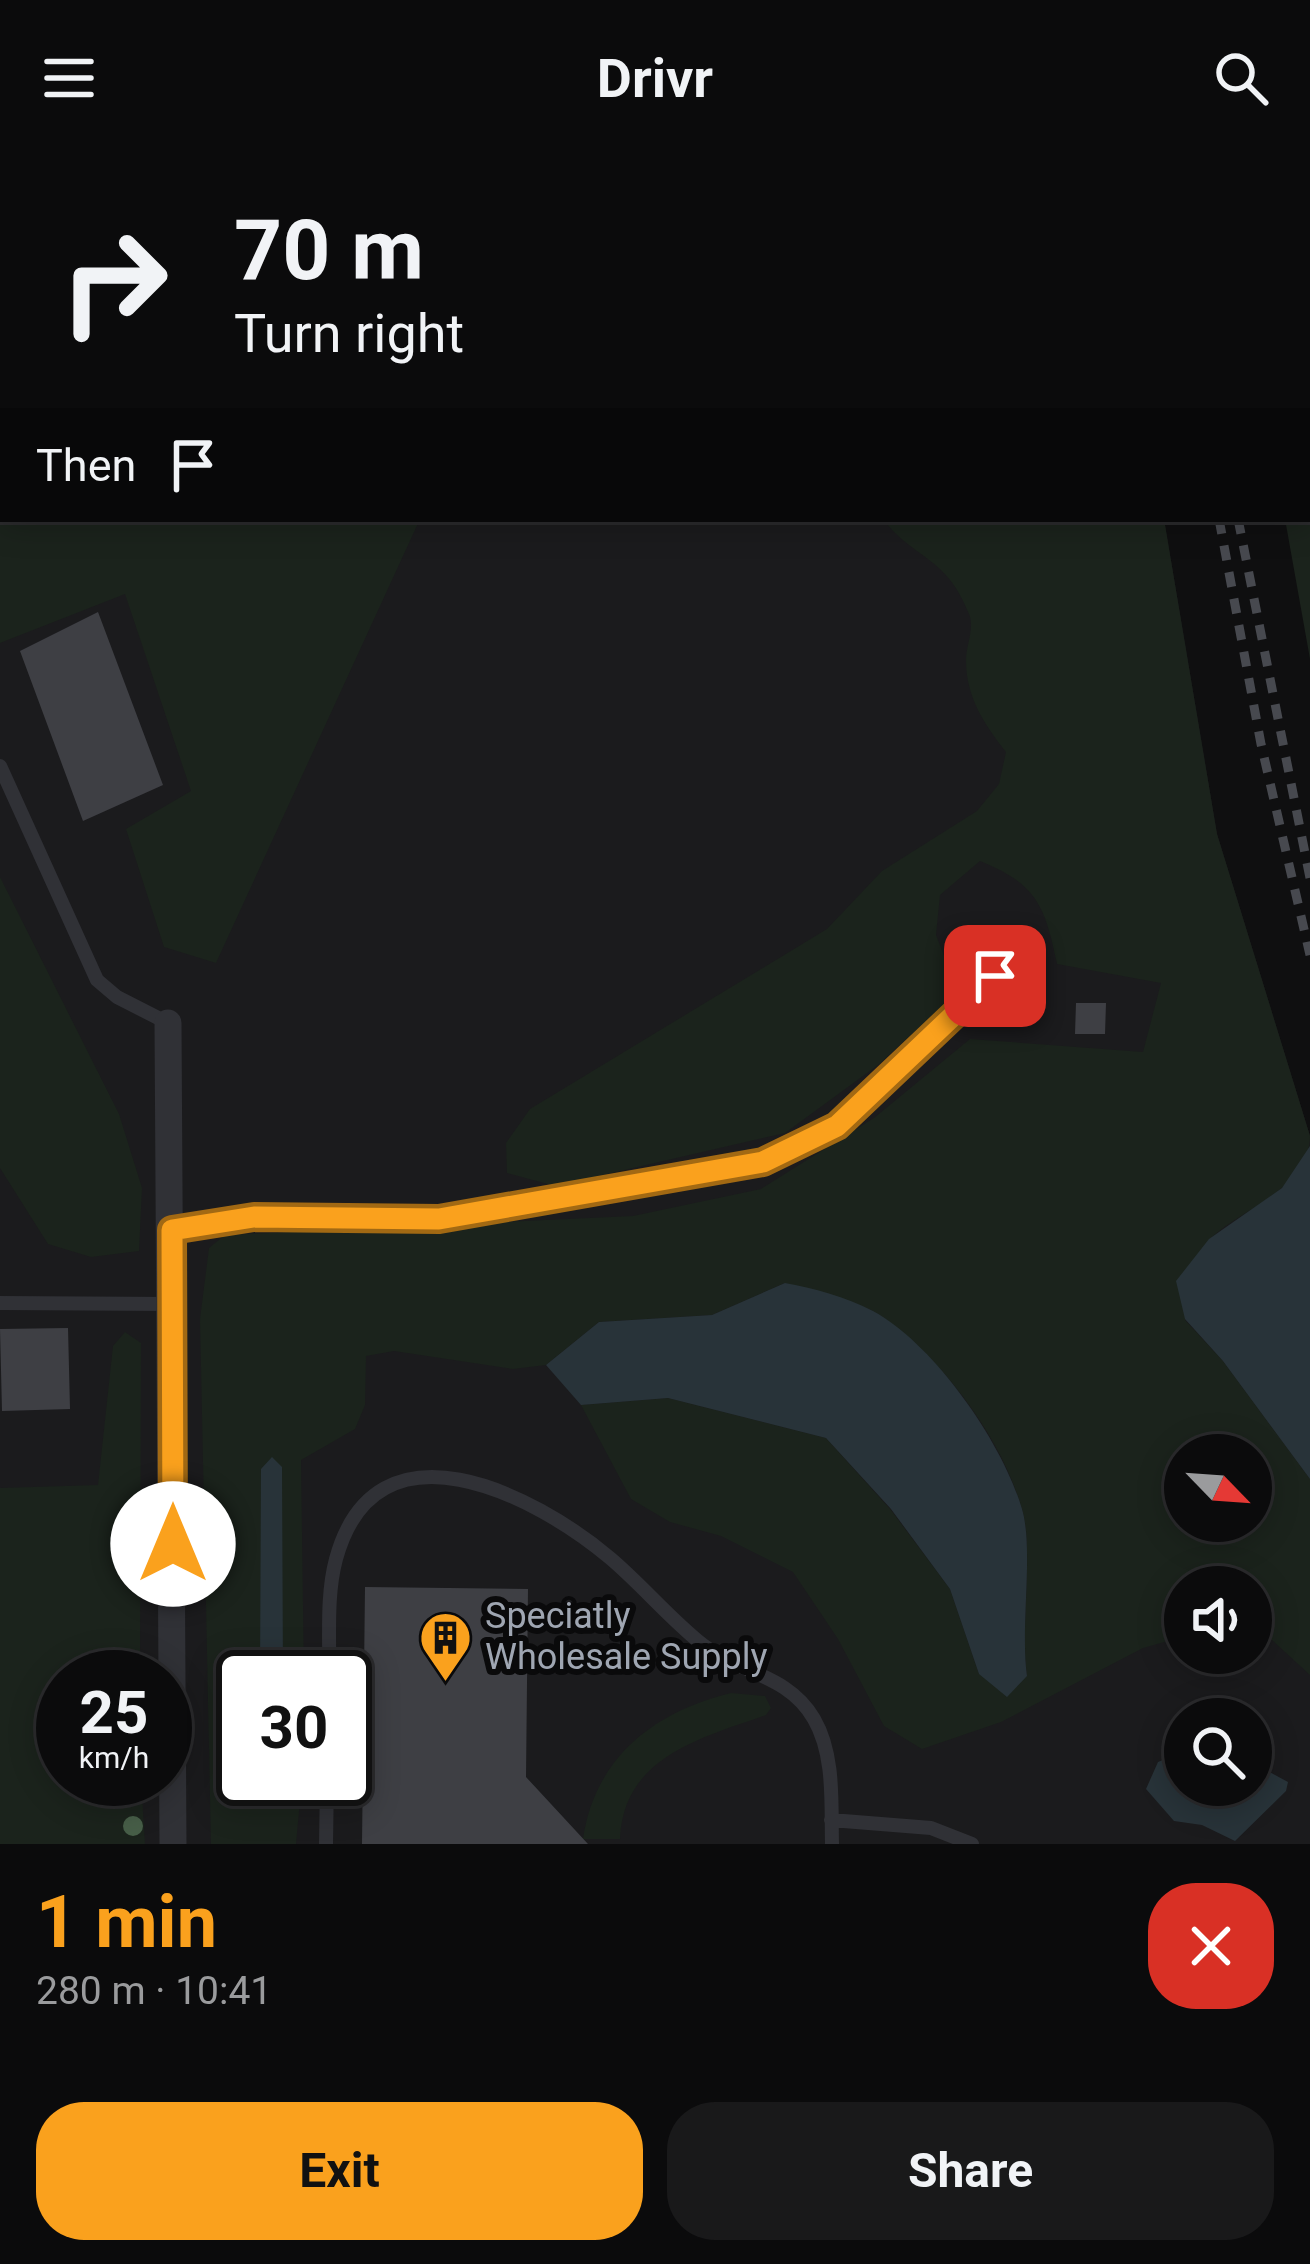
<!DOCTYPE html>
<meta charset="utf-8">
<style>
:root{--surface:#0b0b0c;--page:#19191a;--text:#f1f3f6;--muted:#9a9b9d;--line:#2b2b2d;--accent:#faa11d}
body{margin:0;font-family:Roboto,sans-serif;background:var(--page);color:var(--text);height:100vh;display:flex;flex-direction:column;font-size:45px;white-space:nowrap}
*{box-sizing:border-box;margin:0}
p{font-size:39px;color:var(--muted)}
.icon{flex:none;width:66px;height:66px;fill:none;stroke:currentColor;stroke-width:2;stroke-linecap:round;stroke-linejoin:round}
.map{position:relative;height:1688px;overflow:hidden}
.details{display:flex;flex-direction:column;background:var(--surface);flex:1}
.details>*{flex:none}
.top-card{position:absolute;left:0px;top:0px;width:1311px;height:366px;box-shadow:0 6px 30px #0003,0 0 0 3px var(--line);background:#0b0b0c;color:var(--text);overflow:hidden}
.needle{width:78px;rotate:115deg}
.tools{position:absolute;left:1164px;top:1278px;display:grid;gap:24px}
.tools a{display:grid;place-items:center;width:108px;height:108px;border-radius:50%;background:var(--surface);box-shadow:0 6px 30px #0003,0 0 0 3px var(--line);font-size:60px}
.speed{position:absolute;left:36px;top:1494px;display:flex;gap:24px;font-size:60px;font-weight:700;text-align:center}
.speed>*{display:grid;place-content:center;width:156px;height:156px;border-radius:50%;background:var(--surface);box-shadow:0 6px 30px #0003,0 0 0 3px var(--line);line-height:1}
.speed small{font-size:30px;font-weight:400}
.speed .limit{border:6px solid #111;border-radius:18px;background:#fff;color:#111}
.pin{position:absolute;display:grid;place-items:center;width:102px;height:102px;color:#fff;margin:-51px;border-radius:24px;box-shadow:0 6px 18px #0006}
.me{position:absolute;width:132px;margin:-66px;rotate:0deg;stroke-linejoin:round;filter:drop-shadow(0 0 9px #0008)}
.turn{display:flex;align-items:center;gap:42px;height:252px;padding:0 36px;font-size:54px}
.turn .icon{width:156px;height:156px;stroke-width:2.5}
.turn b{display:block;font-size:84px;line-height:102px}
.then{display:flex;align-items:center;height:114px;padding:0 36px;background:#0003;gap:24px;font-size:45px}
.round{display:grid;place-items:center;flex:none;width:126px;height:126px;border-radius:48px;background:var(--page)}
.summary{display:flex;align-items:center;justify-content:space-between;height:204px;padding:0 36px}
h1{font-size:72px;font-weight:700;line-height:90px;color:var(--accent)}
.button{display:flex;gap:24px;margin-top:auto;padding:24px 36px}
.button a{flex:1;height:138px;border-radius:48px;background:var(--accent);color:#111;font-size:48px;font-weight:700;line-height:138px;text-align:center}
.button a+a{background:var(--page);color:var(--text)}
header{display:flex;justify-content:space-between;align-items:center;height:156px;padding:0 36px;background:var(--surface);font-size:54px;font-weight:700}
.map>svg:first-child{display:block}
.built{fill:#1b1b1d;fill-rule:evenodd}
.green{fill:#1b231c;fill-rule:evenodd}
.water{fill:#283339}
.building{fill:#3e3f44}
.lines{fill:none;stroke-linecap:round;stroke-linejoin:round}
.lane{stroke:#303136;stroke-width:14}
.street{stroke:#303136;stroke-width:27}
.rail{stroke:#47494f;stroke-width:9;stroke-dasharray:15 12;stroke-linecap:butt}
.tree{fill:#475e48}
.route-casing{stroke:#a26913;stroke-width:30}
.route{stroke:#faa11d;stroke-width:21}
.labels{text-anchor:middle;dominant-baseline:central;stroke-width:12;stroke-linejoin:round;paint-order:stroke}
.poi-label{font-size:36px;fill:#9fa6b2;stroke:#0a0a0b;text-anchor:start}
</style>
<header><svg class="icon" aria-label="menu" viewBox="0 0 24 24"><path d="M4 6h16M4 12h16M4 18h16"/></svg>Drivr<svg class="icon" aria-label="search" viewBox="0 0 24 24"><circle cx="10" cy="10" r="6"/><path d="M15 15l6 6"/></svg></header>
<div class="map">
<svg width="1310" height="1688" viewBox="0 0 1310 1688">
<rect width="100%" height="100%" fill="#0f0f10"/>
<path class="built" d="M 0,0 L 1130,0 L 3,3 L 3,363 L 1164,363 L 1217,678 L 1310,980 L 1310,1688 L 0,1688 ZM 1185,1299 L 1251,1299 L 1251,1365 L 1185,1365 ZM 1185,1431 L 1251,1431 L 1251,1497 L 1185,1497 ZM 63,1521 L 165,1521 L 165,1623 L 63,1623 ZM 243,1521 L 345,1521 L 345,1623 L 243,1623 ZM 1185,1563 L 1251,1563 L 1251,1629 L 1185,1629 Z"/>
<path class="green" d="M 0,0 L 551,0 L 3,3 L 3,363 L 420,363 L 216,807 L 164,791 L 126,673 L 191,635 L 125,438 L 0,487 Z
M 1236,0 L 1310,0 L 1310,503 L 1285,363 L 1308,363 L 1308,3 Z
M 883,363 L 1164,363 L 1217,678 L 1310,980 C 1309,1033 1243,1052 1212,1081 C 1196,1096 1192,1142 1185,1164 L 1223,1205 L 1310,1323 L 1310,1519 L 1272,1484 L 1251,1480 L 1251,1431 L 1185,1431 L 1185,1480 L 1143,1492 L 1001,1566 L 922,1593 L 884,1570 L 838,1483 L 793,1416 L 721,1380 L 670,1366 L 631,1343 L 581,1249 L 668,1242 L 826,1282 L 890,1353 L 950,1433 L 979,1518 L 1027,1519 C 1020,1471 1034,1394 1022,1353 C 1001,1280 943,1204 881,1160 C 856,1143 814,1137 785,1127 L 712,1159 L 599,1166 L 546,1209 L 513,1213 L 394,1195 L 366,1200 L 365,1249 L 355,1273 L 301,1304 L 304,1521 L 243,1521 L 243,1623 L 302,1623 L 296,1688 L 211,1688 L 200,1163 L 209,1092 L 225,1079 L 633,1060 L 761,1033 L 874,962 L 970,883 L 1143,896 L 1161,827 L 1057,808 C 1045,750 1037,728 980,705 L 940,739 L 936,779 L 958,836 L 878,909 L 785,977 L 555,1030 L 507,1017 L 506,987 L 530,953 L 827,773 L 882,715 L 977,655 L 999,628 L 1006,596 C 984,568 966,541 966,504 C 966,489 975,472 969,458 C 946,399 914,404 883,363 ZM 1185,1299 L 1251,1299 L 1251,1365 L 1185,1365 Z
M 0,721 L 119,958 L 142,1032 L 139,1095 L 91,1101 L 48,1088 L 0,1012 Z
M 125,1176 L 141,1187 L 140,1521 L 63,1521 L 63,1623 L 141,1623 L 145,1688 L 0,1688 L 0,1332 L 98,1329 L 113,1190 Z
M 731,1537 L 765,1540 L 771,1552 L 766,1559 C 701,1582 623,1601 620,1683 L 583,1683 C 595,1601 654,1556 731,1537 Z"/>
<path class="water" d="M 1310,990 L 1310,1323 L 1223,1205 L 1185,1163 L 1176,1125 L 1209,1083 L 1282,1032 Z
M 785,1127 C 816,1133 844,1140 873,1155 C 934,1188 1003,1287 1022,1353 C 1034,1394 1020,1471 1027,1520 L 1007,1541 L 979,1518 L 950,1433 L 891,1353 L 826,1282 L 668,1242 L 581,1249 L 546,1209 L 599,1166 L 712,1159 Z
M 272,1301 L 282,1311 L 283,1521 L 260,1521 L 261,1313 Z
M 1182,1596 L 1185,1629 L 1251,1629 L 1251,1606 L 1288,1626 L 1286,1635 L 1235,1685 L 1202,1669 L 1174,1665 L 1146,1633 L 1158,1606 Z"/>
<path class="building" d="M 98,456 L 163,629 L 83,665 L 20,495 Z
M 1076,847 L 1106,847 L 1105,878 L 1075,878 Z
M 68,1172 L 70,1253 L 2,1255 L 0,1173 Z
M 365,1431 L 528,1433 L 526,1621 L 588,1688 L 362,1688 Z"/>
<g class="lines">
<path class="lane" d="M 0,610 L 97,824 L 117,841 L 168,867
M 172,1074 L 253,1061 L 439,1063 L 763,1006 L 837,970 L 995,820
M 0,1147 L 173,1148
M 329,1521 C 330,1483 326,1440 336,1403 C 376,1257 534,1338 610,1402 C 642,1429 670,1463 703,1489 C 740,1518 788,1518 814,1563 C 835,1599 831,1648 832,1688
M 831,1664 L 931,1672 L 972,1688
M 326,1688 L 327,1623"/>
<path class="street" d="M 168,867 L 173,1688"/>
<path class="rail" d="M 1173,0 L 1173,3
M 1192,0 L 1192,3
M 1219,363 L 1261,588 L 1310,799
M 1238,363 L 1310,722"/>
</g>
<circle class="tree" cx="133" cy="1670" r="10"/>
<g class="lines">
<defs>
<path id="route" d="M 173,1388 L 172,1074 L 254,1061 L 439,1063 L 763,1006 L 837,970 L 995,820"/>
</defs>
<use href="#route" class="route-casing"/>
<use href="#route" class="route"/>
</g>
<defs>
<symbol id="building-pin" viewBox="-11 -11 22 30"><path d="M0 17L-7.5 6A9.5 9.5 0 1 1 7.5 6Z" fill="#faa11d" stroke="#0a0a0b"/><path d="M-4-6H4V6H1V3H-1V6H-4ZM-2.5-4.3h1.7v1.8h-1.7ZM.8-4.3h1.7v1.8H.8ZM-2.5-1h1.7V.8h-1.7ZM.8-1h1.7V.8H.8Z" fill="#111"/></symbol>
</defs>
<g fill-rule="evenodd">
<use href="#building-pin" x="416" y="1452" width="59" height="81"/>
</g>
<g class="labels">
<g class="poi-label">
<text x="485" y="1460">Speciatly<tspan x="485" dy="41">Wholesale Supply</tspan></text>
</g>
</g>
</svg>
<div class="tools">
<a><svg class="needle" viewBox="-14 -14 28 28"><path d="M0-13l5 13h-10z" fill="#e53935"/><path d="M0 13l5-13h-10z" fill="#9a9b9d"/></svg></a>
<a><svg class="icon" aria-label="sound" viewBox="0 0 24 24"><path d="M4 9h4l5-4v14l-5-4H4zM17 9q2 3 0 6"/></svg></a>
<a><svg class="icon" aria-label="search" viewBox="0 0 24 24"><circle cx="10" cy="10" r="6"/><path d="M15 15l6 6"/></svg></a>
</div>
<div class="speed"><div>25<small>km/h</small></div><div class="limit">30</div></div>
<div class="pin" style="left:995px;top:820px;background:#d93025"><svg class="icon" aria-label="arrive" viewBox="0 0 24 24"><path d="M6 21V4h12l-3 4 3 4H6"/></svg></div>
<svg class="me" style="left:173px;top:1388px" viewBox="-20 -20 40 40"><circle r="19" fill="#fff"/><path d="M0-13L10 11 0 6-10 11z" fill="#faa11d"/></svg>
<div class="top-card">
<div class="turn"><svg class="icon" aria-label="right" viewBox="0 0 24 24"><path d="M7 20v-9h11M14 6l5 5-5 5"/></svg><div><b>70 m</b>Turn right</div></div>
<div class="then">Then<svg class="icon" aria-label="arrive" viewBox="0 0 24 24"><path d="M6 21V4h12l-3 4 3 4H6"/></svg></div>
</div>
</div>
<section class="details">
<div class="summary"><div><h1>1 min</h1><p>280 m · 10:41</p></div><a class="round" style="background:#d93025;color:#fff"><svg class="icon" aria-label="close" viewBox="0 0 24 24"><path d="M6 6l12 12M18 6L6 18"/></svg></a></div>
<div class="button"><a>Exit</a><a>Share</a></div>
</section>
